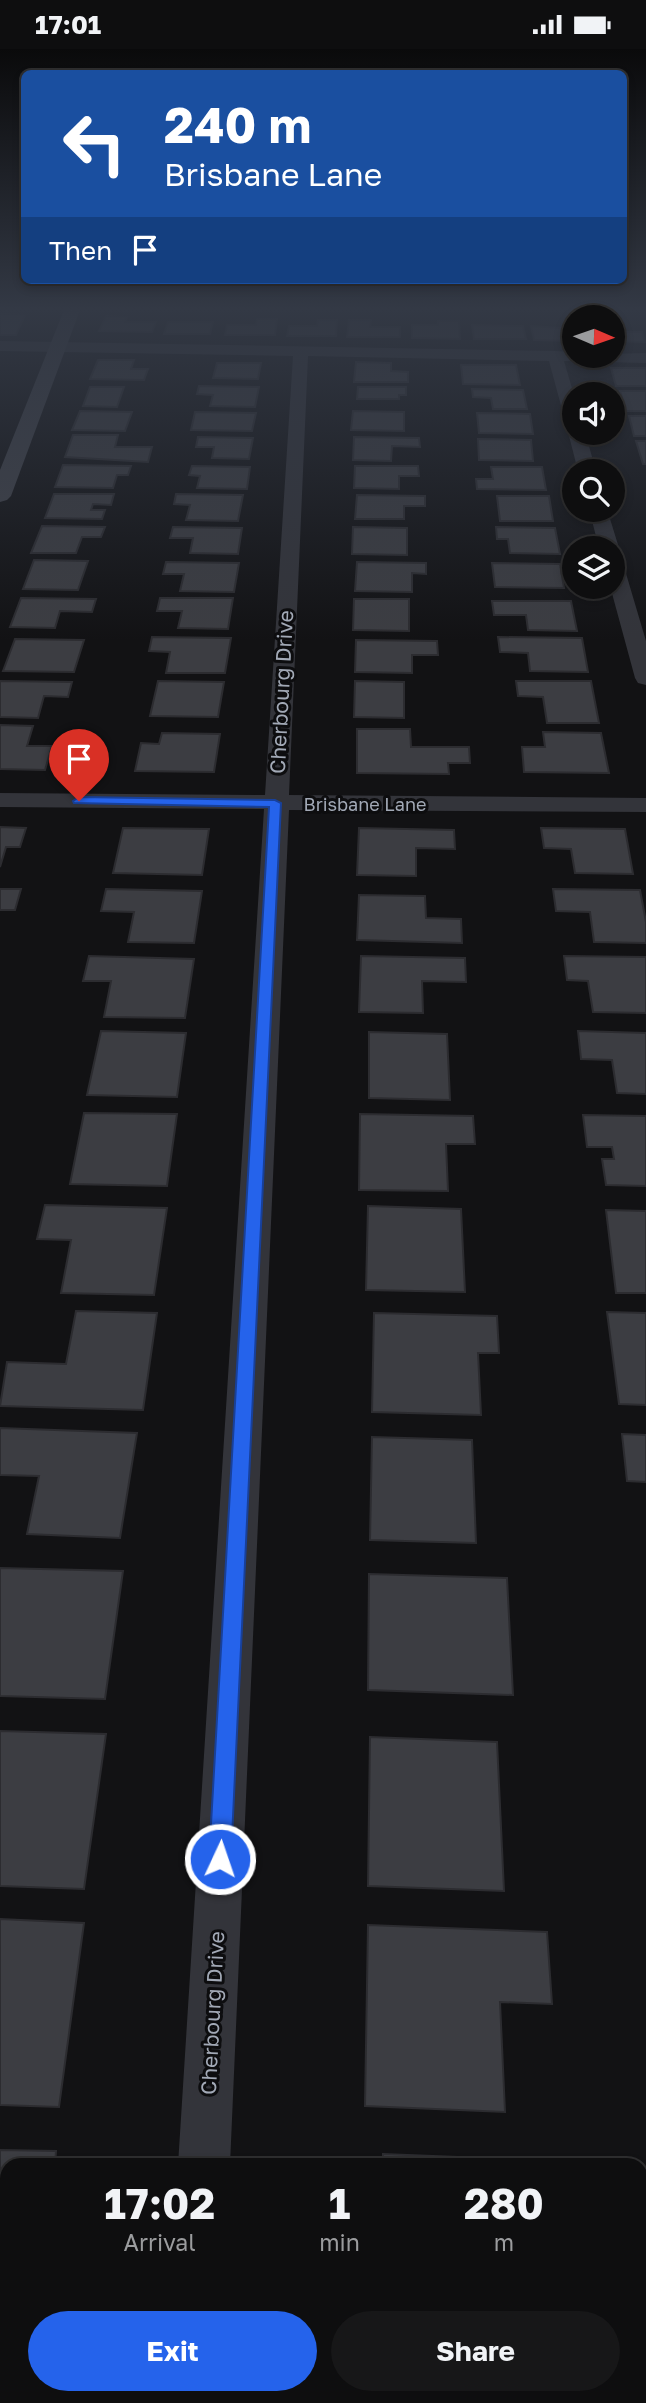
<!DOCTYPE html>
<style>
:root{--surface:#0e0e0f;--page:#171718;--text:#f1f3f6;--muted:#9b9c9e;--line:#2e2e2f;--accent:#2563eb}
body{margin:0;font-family:"Golos Text",sans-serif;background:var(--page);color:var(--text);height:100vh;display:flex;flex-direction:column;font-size:26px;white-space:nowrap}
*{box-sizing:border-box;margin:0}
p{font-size:23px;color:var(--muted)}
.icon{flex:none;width:38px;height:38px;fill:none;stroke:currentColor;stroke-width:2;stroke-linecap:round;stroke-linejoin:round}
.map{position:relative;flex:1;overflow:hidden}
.sheet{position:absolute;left:0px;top:2109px;width:648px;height:247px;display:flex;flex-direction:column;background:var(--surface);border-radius:21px 21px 0 0;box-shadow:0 4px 10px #0003,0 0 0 2px var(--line)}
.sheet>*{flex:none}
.banner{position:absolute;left:21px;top:21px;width:606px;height:214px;border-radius:10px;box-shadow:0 4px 10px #0003,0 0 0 2px var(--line);background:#1a4fa0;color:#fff;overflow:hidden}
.needle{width:46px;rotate:92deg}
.controls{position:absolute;left:562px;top:256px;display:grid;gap:14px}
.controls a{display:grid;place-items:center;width:63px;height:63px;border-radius:50%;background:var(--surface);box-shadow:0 4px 10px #0003,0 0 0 2px var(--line);font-size:35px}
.pin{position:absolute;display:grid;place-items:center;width:60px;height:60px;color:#fff;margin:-72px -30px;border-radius:50% 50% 50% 0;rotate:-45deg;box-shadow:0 0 7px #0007}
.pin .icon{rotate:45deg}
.me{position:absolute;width:77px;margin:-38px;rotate:3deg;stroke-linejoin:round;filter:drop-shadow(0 0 5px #0008)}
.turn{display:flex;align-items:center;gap:24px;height:147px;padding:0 28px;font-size:32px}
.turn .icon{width:91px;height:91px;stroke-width:2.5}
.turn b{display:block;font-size:49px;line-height:60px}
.then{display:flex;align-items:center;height:66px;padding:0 28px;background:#0003;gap:14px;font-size:26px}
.eta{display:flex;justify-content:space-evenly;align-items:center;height:119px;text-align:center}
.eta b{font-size:42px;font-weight:700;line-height:49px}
.primary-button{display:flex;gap:14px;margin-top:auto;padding:14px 28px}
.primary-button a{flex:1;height:80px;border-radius:42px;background:var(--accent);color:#fff;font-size:28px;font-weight:700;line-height:80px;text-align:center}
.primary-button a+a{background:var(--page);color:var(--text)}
.status{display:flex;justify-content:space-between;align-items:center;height:49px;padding:0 35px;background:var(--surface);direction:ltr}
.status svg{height:19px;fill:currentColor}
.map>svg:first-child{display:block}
.building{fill:#3c3d42;stroke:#2c2c30;stroke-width:2}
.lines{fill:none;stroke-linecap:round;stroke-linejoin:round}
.street{fill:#33343a;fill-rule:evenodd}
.secondary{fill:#41434a;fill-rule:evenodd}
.route{fill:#2563eb;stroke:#184099;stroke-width:2}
.labels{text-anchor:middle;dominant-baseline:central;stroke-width:6;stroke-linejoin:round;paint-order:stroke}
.far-street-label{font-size:18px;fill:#a2a9b6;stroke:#0d0d0f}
.street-label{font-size:21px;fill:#a2a9b6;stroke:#0d0d0f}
</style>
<div class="status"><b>17:01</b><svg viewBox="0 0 49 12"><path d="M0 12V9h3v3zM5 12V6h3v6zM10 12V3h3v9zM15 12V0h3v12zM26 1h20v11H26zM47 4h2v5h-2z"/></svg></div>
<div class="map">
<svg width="646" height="2354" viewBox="0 0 646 2354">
<rect width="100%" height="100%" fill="#121214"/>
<path class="building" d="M 0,265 L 25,266 L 16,286 L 0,286 Z
M 106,267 L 127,268 L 125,273 L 156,273 L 152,283 L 99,282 Z
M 257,270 L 277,270 L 275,286 L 225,286 L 227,276 L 256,276 Z
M 318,271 L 337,271 L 336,287 L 287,287 L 289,277 L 317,277 Z
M 349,271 L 371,271 L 370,278 L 400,278 L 400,288 L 347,288 Z
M 438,272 L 459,272 L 460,290 L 412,289 L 412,276 L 438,276 Z
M 168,273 L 213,273 L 210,285 L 164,285 Z
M 612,275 L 616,283 L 642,283 L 645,293 L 612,292 Z
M 472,276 L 523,277 L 526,290 L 474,290 Z
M 531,277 L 574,280 L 574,292 L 534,291 Z
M 98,311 L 134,311 L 131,320 L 148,320 L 144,331 L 90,330 Z
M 356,313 L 391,314 L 391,322 L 408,323 L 408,333 L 354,333 Z
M 217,314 L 261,314 L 258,330 L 213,329 Z
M 461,316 L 516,316 L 520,336 L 463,335 Z
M 611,319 L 646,319 L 646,337 L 616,337 Z
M 199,337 L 259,338 L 255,358 L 210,357 L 213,346 L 197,345 Z
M 90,338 L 124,338 L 117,358 L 83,357 Z
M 358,338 L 406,338 L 406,346 L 399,346 L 399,350 L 357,350 Z
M 472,340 L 523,341 L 527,360 L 493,360 L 491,349 L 473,348 Z
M 620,342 L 646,342 L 646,362 L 626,362 Z
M 80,362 L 132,363 L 125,382 L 72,381 Z
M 353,362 L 404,363 L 404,382 L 351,381 Z
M 195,363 L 256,364 L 252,382 L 191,381 Z
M 477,364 L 530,365 L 533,385 L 479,384 Z
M 629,367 L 646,367 L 646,387 L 634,387 Z
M 73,386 L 118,386 L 115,398 L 152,398 L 148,413 L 65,408 Z
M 198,388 L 253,389 L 249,410 L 212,409 L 214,398 L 196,398 Z
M 354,388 L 419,389 L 420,398 L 392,397 L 391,412 L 353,411 Z
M 478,390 L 531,391 L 533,412 L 479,411 Z
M 636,392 L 646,392 L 646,415 L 643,415 Z
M 63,416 L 131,417 L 128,426 L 117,426 L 113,439 L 55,438 Z
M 192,417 L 250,418 L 247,440 L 197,439 L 200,427 L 189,426 Z
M 355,417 L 418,417 L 419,427 L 399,427 L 399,440 L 354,439 Z
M 491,418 L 542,418 L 546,441 L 477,440 L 476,430 L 493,430 Z
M 54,445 L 114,445 L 111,456 L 93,455 L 91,461 L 105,461 L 102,470 L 45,469 Z
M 176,445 L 243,446 L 238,472 L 186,471 L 190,456 L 174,455 Z
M 357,446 L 425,447 L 425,457 L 404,457 L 404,470 L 355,470 Z
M 497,447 L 549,447 L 553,472 L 500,472 Z
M 42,477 L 105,478 L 101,488 L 82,488 L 76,504 L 31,504 Z
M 173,478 L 242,479 L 238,505 L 190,504 L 193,489 L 170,489 Z
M 353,478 L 407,479 L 407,506 L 352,505 Z
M 496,478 L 555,479 L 560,505 L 510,504 L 508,490 L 497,490 Z
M 34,511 L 88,512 L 78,541 L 23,540 Z
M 166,513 L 239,514 L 234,543 L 180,542 L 184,525 L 163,525 Z
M 357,513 L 426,514 L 426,525 L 412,524 L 412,543 L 355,542 Z
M 492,514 L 560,515 L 564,539 L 495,538 Z
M 21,549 L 96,550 L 92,563 L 60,562 L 55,579 L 10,578 Z
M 160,549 L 233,549 L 228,580 L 178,579 L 182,562 L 157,562 Z
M 354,550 L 409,550 L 409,582 L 353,581 Z
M 492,552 L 571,552 L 577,582 L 528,581 L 526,566 L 494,566 Z
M 152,588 L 231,589 L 225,624 L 166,624 L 170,603 L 149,602 Z
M 498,588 L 582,589 L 588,623 L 530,622 L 528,604 L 500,603 Z
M 15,590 L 84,591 L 74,623 L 3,622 Z
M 356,591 L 437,592 L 438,606 L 412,606 L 412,624 L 355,623 Z
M 0,632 L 72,633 L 68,648 L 44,647 L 38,669 L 0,668 Z
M 158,632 L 224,633 L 218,668 L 150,667 Z
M 355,632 L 404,633 L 404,669 L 354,668 Z
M 516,632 L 591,632 L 599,674 L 547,674 L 543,648 L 518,647 Z
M 0,676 L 33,677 L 27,697 L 52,697 L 45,721 L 0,720 Z
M 357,680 L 410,680 L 411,698 L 469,698 L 470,714 L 448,714 L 449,725 L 357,724 Z
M 543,683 L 601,684 L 609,724 L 524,723 L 522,698 L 545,698 Z
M 162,684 L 220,685 L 214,723 L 135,722 L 141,694 L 159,695 Z
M 0,778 L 26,779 L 20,798 L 6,798 L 0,818 Z
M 123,779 L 209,780 L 202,826 L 113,824 Z
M 359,779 L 454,781 L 455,800 L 416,799 L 416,827 L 357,826 Z
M 541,779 L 625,780 L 633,825 L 575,824 L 571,800 L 544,799 Z
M 0,840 L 21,840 L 15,861 L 0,861 Z
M 106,840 L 202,842 L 194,894 L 128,893 L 134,863 L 101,862 Z
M 553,840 L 640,841 L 646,873 L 646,894 L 594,893 L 590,863 L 556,862 Z
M 359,846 L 425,847 L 426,869 L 461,870 L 462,894 L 357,891 Z
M 89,907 L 194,910 L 185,969 L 104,968 L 111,932 L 83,932 Z
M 361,907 L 465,909 L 466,933 L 422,932 L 423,964 L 359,963 Z
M 564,907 L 646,908 L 646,964 L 593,963 L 588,932 L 567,931 Z
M 101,982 L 186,984 L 177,1048 L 87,1046 Z
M 578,982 L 646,984 L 646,1045 L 617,1044 L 612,1011 L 581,1010 Z
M 369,983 L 447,985 L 450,1051 L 369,1049 Z
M 84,1064 L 177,1065 L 167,1137 L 70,1135 Z
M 360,1065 L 473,1067 L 475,1095 L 446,1095 L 448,1142 L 359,1141 Z
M 583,1066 L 646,1067 L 646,1137 L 606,1136 L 602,1110 L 614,1110 L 612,1098 L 587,1098 Z
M 45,1156 L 167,1159 L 154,1246 L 61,1244 L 71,1191 L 37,1190 Z
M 368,1157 L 461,1160 L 465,1243 L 366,1241 Z
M 606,1161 L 646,1162 L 646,1244 L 616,1244 Z
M 76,1262 L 157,1264 L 143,1361 L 0,1357 L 7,1313 L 66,1315 Z
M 607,1263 L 646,1264 L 646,1356 L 619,1355 Z
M 374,1264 L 497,1267 L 499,1304 L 478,1304 L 481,1366 L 372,1363 Z
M 0,1379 L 137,1384 L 120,1489 L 27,1485 L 39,1427 L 0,1426 Z
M 622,1385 L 646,1386 L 646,1433 L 627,1432 Z
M 372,1388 L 472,1391 L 476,1494 L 370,1491 Z
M 0,1519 L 123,1522 L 105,1650 L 0,1647 Z
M 369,1525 L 507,1529 L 513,1646 L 368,1641 Z
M 0,1682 L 106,1685 L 84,1840 L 0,1837 Z
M 370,1688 L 497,1693 L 504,1842 L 368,1837 Z
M 0,1870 L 84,1874 L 59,2058 L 0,2056 Z
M 368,1876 L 547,1883 L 552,1955 L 500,1953 L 505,2063 L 365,2057 Z
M 0,2101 L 56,2102 L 55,2116 L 7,2116 L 7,2316 L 0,2316 Z
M 383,2105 L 507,2110 L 507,2116 L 383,2116 Z"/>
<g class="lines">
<path class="street" d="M 0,292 L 555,302 L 574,303 L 574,306 L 646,304 L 646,314 L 564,312 L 574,346 L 574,383 L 585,383 L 596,422 L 578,422 L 568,383 L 571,379 L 566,375 L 549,312 L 308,307 L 289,746 L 646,749 L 646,763 L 289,761 L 230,2116 L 178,2116 L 264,760 L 0,758 L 0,744 L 265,746 L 293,307 L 0,302 Z
M 589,460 L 607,460 L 619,499 L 616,503 L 612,504 L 612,499 L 599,499 Z
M 612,505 L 622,511 L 646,592 L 646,636 L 638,634 L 635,629 L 610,537 L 612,537 Z
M 163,2348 L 221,2348 L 221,2354 L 163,2354 Z"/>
<path class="secondary" d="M 64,261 L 80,261 L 11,447 L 7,451 L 0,453 L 0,421 Z"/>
</g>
<linearGradient id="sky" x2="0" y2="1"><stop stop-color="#0a0a0b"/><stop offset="0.44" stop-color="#333945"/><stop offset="1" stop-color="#333945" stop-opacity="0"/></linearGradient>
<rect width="646" height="591" fill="url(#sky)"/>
<path class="route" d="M 79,748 L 275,751 L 281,754 L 231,1810 L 228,1818 L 220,1821 L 212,1818 L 209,1810 L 269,758 L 74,754 L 73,752 Z"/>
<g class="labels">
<g class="far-street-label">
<text x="365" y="755">Brisbane Lane</text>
</g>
<g class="street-label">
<text transform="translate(281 643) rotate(-87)">Cherbourg Drive</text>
<text transform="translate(212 1964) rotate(-87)">Cherbourg Drive</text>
</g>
</g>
</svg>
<div class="controls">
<a><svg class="needle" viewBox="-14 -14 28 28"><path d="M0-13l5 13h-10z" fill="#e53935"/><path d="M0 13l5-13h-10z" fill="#9b9c9e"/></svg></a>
<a><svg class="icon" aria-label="sound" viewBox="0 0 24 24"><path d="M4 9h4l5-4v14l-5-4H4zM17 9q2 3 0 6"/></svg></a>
<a><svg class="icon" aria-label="search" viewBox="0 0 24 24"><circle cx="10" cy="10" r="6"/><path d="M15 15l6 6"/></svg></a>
<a><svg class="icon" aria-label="layers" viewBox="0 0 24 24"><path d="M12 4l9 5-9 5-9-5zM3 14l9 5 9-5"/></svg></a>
</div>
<div class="pin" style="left:79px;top:752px;background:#d93025"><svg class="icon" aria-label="arrive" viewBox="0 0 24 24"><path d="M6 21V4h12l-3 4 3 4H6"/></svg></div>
<svg class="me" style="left:220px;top:1810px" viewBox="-20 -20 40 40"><circle r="17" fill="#2563eb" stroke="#fff" stroke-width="3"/><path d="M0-11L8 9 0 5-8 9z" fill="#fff"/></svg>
<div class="banner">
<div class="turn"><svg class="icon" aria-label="left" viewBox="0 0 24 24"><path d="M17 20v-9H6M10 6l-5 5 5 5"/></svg><div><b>240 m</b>Brisbane Lane</div></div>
<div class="then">Then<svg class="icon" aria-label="arrive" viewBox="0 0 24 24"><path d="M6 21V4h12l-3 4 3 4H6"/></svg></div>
</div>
<section class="sheet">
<div class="eta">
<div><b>17:02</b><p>Arrival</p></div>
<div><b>1</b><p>min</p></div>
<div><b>280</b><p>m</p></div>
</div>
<div class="primary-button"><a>Exit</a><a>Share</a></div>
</section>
</div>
